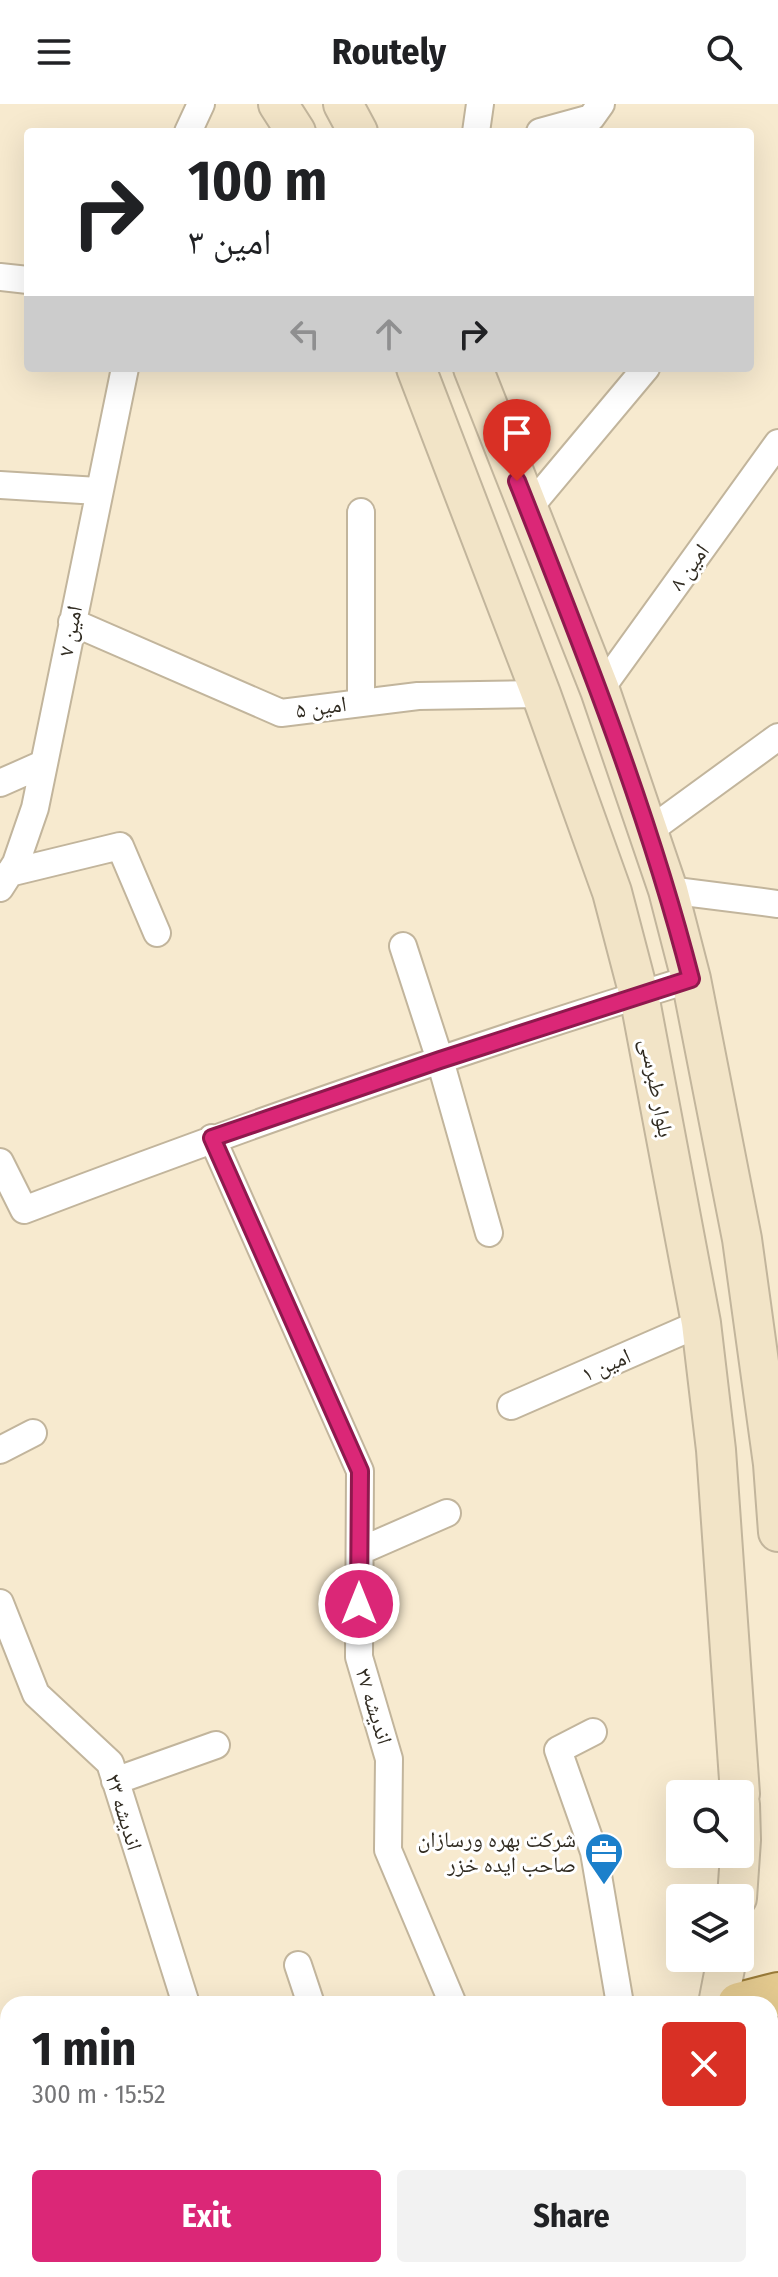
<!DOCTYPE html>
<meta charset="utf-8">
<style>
:root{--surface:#fff;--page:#f2f2f2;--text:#202124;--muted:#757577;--accent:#db2777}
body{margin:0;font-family:"Fira Sans Condensed","Noto Naskh Arabic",sans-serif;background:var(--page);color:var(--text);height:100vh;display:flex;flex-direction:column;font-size:30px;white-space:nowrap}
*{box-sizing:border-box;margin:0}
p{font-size:26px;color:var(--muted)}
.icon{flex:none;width:44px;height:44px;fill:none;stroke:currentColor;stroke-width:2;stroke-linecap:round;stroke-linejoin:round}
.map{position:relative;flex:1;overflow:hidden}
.side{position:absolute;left:0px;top:1892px;width:778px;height:282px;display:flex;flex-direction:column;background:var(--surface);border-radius:24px 24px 0 0;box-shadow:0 8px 32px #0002}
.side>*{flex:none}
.guide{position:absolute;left:24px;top:24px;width:730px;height:244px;border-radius:8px;box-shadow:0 8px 32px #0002;background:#fff;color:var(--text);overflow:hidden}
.buttons{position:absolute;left:666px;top:1676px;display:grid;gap:16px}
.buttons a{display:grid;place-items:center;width:88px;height:88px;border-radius:8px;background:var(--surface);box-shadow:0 8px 32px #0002;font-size:40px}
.pin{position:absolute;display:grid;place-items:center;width:68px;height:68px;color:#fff;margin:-82px -34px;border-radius:50% 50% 50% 0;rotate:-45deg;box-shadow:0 0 8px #0007}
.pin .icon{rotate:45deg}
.me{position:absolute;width:88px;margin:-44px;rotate:0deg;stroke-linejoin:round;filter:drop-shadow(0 0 6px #0008)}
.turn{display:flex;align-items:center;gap:28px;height:168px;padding:0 32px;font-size:36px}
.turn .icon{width:104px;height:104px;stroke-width:2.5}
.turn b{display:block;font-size:56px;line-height:68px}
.lanes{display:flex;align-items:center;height:76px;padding:0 32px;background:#0003;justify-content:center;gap:40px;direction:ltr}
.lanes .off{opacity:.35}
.round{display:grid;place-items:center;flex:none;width:84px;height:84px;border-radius:8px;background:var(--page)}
.headline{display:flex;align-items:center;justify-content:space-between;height:136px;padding:0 32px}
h1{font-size:48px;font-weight:700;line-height:60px}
.primary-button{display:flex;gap:16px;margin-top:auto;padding:16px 32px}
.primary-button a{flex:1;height:92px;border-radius:8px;background:var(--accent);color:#fff;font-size:32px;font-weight:700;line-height:92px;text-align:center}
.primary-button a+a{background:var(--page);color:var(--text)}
header{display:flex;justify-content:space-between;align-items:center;height:104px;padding:0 32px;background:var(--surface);font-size:36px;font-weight:700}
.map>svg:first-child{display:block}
.grass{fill:url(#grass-dots)}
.park{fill:url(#park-tufts)}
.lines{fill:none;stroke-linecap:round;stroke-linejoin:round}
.minor-casing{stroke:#c2b59c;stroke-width:30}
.secondary-casing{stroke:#c2b59c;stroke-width:42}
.primary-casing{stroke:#9a7b38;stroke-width:46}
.minor{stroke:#fff;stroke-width:26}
.secondary{stroke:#f2e4c7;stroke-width:38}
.primary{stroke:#e4ca8f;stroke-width:42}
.route-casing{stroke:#8e194d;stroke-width:20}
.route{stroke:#db2777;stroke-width:14}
.labels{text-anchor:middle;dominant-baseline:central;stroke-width:6;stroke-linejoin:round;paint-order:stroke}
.street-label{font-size:22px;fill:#312c22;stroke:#fff}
.poi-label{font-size:22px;fill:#312c22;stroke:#fff;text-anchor:end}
</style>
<header><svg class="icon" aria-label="menu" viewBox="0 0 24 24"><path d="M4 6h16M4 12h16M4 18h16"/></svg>Routely<svg class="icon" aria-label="search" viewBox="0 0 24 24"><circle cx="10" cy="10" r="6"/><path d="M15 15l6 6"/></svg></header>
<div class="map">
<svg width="778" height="2173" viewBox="0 0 778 2173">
<defs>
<pattern id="grass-dots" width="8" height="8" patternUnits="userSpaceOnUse" patternTransform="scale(2)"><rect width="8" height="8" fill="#d9b874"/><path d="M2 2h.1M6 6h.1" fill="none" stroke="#bb9e64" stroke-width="1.8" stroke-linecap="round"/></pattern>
<pattern id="park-tufts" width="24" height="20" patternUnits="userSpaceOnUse" patternTransform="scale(2)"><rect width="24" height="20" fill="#d9b874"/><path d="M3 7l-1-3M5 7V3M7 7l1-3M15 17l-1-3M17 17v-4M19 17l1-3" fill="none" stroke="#bb9e64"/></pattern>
</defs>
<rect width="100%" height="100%" fill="#f7eacf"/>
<path class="grass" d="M 778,1890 L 778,2161 L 770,2159 L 770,1900 Z"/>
<path class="park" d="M 8,2142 L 8,2166 L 605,2166 L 613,2173 L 0,2173 L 0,2143 Z"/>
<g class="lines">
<defs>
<path id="minor" d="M 188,28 L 201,0
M 476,28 L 480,0
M 540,28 L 591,14 L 601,0
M 0,173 L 28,176
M 0,381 L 98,387
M 528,405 L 646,264
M 72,518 L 281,609 L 418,592 L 541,590
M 600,586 L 778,339
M 361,597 L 361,408
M 0,679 L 43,660
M 649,727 L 778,633
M 9,769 L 120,742 L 157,829
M 0,784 L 16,759 L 35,704 L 125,264
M 668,786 L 778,800
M 403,842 L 440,956 L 489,1129
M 212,1034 L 360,1367 L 359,1553 L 389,1655 L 388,1746 L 453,1900
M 0,1058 L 24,1106 C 244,1022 466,944 691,875
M 511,1302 L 701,1219
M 0,1346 L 33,1329
M 360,1447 L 447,1409
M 0,1499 L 36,1590 L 110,1659 L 186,1900
M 593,1628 L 558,1646 L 594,1748 L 620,1900
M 115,1677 L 216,1641
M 298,1861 L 311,1900"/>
<path id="secondary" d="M 278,0 L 296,28
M 343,0 L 358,28
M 416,264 L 541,590 L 612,788 L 639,891 L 701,1219 L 716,1346 L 740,1690
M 473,264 L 600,586 L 668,786 L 691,875 L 742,1135 L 773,1360 L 778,1428
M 737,1794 L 741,1736 L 740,1700
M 718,1900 L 727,1854
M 707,2166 L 707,2173"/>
<path id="primary" d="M 739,1900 L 778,1890
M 0,2089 L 8,2089
M 770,2159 L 778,2161"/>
</defs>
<use href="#minor" class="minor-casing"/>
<use href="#secondary" class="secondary-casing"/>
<use href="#primary" class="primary-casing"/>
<use href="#minor" class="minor"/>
<use href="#secondary" class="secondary"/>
<use href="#primary" class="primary"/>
</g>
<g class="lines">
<defs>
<path id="route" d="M 359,1500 L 360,1367 L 212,1034 L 440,956 L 691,875 C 647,704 582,541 517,377"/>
</defs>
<use href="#route" class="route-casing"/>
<use href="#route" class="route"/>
</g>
<defs>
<symbol id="office-pin" viewBox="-11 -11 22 30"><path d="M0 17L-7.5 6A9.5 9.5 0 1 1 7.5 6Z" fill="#1c80cb" stroke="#fff"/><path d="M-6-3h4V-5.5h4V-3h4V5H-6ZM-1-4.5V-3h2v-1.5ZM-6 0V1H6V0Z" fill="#fff"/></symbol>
</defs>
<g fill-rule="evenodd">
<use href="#office-pin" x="582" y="1726" width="44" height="60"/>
</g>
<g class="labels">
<g class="street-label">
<text transform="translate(689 463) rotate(-54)">امین ۸</text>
<text transform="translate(70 527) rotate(-79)">امین ۷</text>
<text transform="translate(321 603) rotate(-8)">امین ۵</text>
<text transform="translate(657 984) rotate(79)">بلوار طبرسی</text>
<text transform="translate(606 1261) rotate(-24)">امین ۱</text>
<text transform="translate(374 1602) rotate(73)">اندیشه ۲۷</text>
<text transform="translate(124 1708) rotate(73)">اندیشه ۲۳</text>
</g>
<g class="poi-label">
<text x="576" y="1735">شرکت بهره ورسازان<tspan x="576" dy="25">صاحب ایده خزر</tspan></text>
</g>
</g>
</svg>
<div class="buttons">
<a><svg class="icon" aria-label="search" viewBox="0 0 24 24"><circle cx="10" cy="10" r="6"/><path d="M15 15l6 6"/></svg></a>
<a><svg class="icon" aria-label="layers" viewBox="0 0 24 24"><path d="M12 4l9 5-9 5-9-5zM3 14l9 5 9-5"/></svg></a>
</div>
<div class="pin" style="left:517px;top:377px;background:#d93025"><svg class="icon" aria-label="arrive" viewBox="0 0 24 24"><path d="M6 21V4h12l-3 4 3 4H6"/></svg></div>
<svg class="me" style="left:359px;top:1500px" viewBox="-20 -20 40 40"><circle r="17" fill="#db2777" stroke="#fff" stroke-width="3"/><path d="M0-11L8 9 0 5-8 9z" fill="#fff"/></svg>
<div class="guide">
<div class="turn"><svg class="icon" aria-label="right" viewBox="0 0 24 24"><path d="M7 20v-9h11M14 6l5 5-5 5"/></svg><div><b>100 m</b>امین ۳</div></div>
<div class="lanes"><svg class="icon off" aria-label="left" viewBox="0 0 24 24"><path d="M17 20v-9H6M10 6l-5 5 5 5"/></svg><svg class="icon off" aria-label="ahead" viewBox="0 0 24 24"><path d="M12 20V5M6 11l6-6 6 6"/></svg><svg class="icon" aria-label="right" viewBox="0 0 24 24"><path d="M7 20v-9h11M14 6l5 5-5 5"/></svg></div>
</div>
<section class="side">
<div class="headline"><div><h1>1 min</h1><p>300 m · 15:52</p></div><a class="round" style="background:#d93025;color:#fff"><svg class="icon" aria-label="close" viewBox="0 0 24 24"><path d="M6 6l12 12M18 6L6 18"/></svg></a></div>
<div class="primary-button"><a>Exit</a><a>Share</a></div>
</section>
</div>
